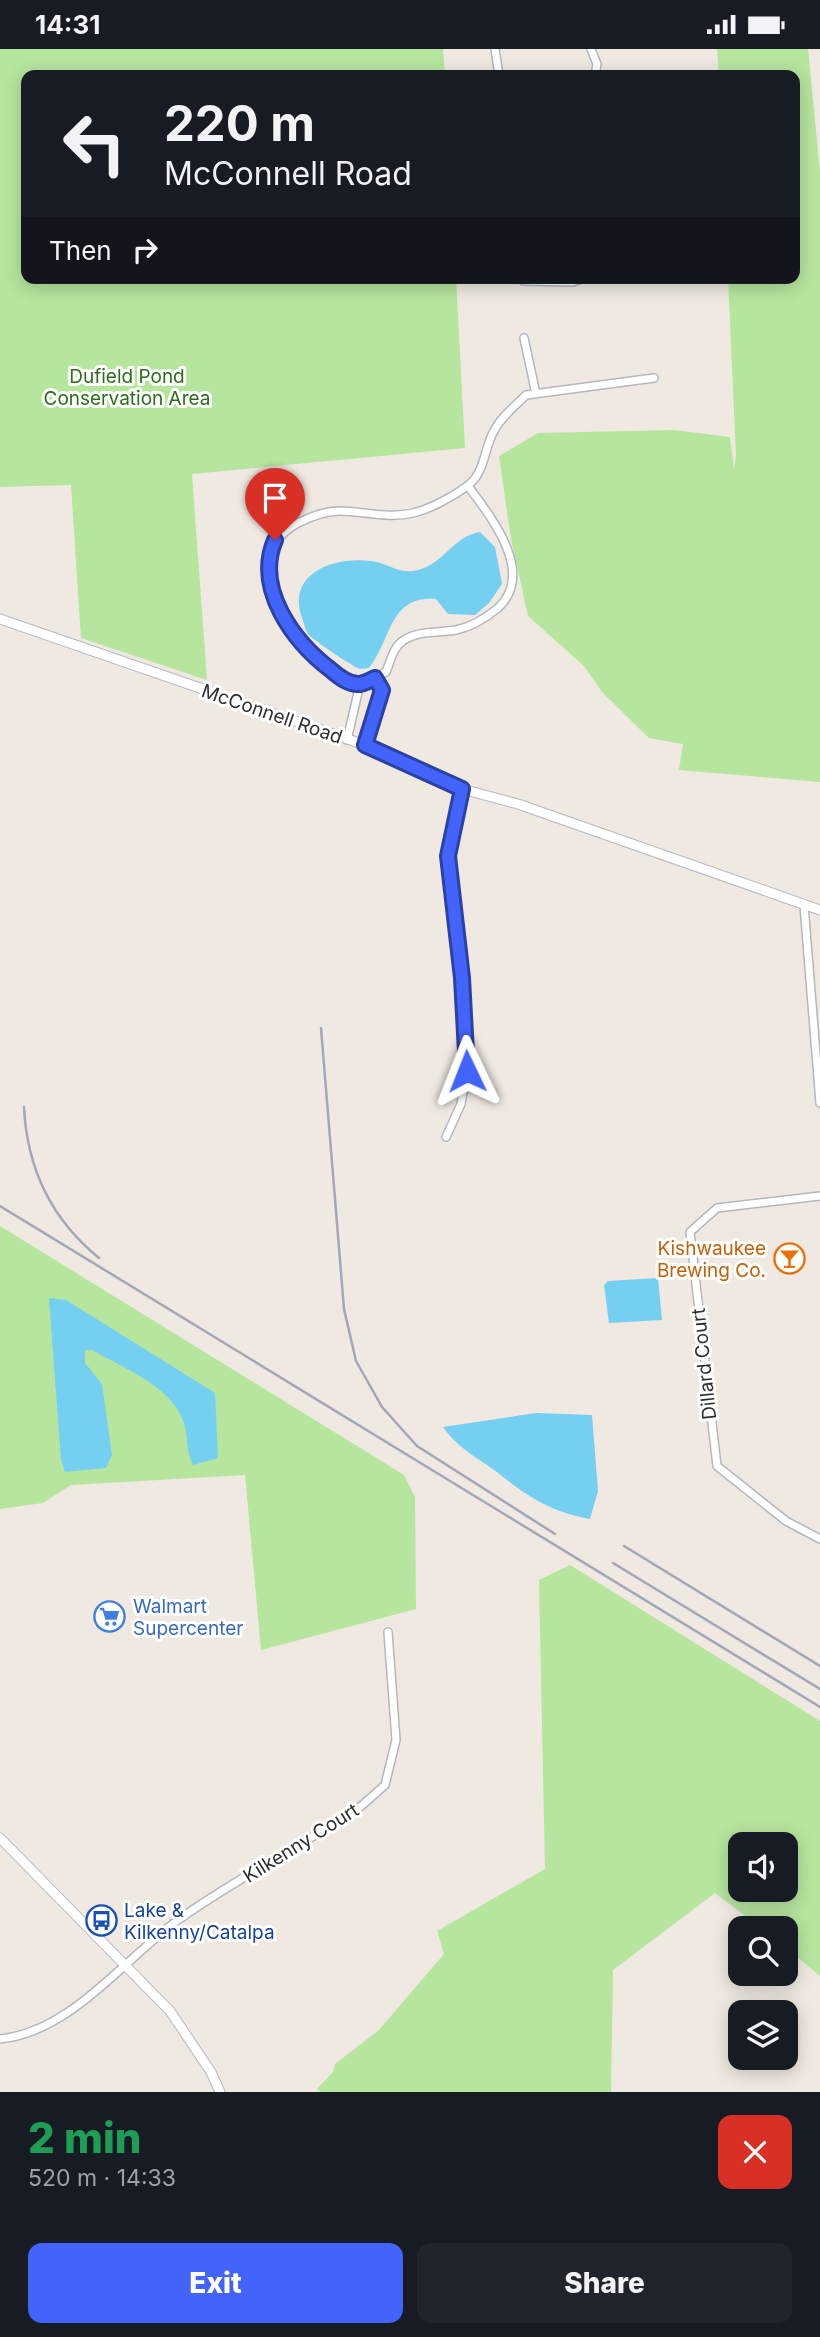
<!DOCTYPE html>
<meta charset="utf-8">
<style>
:root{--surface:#171b24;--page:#20242c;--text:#f1f3f6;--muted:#9ea1a6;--accent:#4264fb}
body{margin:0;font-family:Inter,sans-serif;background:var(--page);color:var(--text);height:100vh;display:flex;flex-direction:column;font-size:26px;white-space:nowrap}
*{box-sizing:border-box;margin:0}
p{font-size:23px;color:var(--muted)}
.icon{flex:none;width:38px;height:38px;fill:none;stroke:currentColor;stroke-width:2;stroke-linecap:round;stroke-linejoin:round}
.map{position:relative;height:2043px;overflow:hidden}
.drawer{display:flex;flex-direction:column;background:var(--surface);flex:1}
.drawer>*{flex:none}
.hud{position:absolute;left:21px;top:21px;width:779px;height:214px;border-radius:14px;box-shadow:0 4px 18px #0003;background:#171b24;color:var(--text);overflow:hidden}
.tools{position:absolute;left:728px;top:1783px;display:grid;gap:14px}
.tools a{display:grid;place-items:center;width:70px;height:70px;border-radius:14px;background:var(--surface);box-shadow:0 4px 18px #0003;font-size:35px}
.pin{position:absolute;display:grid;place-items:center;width:60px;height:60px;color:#fff;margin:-72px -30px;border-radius:50% 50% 50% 0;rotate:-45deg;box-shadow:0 0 7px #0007}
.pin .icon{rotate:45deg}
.me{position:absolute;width:77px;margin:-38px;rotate:358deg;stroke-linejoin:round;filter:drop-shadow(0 0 5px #0008)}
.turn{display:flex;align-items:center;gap:24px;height:147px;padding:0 28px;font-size:32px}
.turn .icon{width:91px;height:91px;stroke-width:2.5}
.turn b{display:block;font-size:49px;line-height:60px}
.then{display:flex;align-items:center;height:66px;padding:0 28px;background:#0003;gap:14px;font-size:26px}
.round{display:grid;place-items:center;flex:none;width:74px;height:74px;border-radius:14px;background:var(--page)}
.headline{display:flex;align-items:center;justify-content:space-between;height:119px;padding:0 28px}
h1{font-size:42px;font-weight:800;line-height:52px;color:#1e9e55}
.cta{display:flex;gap:14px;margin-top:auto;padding:14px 28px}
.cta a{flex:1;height:80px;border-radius:14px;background:var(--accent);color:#fff;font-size:28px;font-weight:800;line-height:80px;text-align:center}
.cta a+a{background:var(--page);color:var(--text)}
.status{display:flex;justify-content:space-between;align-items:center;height:49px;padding:0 35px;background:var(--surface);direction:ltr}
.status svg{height:19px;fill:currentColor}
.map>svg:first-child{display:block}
.green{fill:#b6e59e;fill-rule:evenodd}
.water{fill:#75cff0}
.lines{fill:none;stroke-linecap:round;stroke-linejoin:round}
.minor-casing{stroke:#b4b7c1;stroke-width:10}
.tertiary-casing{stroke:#b4b7c1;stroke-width:11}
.minor{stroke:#fff;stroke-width:7}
.tertiary{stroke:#fff;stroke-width:9}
.rail{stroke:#a3a6b8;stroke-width:2.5}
.route-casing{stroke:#2b41a3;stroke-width:18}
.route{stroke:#4264fb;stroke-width:12}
.labels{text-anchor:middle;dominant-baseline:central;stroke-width:6;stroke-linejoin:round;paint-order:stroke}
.park-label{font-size:19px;fill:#2c6e1b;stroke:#fff}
.street-label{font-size:19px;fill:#2e2e2e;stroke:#fff}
.food-label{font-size:19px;fill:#c56008;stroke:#fff;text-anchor:end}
.shop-label{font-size:19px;fill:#366cbe;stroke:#fff;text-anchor:start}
.transit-label{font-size:19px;fill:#164399;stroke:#fff;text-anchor:start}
</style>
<div class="status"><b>14:31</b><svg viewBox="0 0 49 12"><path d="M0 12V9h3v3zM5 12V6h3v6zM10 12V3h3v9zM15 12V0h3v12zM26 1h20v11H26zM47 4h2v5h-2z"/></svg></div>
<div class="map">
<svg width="820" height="2043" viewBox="0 0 820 2043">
<rect width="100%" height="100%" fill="#efe9e1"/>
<path class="green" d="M 0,0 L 443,0 L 445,26 L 26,26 L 26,229 L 456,229 L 465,399 L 192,425 L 207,631 L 81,589 L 71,436 L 0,438 Z
M 717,0 L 808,0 L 820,123 L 820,733 L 679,721 L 683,695 L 649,689 L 602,643 L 584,617 L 528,567 L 511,490 L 499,407 L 538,384 L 674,381 L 730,388 L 734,420 L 736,407 L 728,229 L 794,229 L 794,26 L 719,26 Z
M 0,1177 L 404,1426 L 415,1448 L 416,1560 L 261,1601 L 245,1426 L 71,1436 L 43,1454 L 0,1460 Z
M 570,1516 L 820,1672 L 820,1927 L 786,1899 L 786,1880 L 761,1879 L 715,1844 L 613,1921 L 611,2043 L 321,2043 L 317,2040 L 333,2023 L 335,2015 L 379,1981 L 444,1905 L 437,1882 L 545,1820 L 539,1531 ZM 740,1796 L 786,1796 L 786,1841 L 740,1841 Z"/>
<path class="water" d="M 480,483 L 495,498 L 502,535 L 489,554 L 475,566 L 448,565 L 436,550 C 389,546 392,590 369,619 L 360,620 C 352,617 313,591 308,585 C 305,581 304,573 302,569 C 286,524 334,507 372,512 C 385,514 399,524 413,522 C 443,518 452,487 480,483 Z
M 658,1229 L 662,1271 L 609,1274 L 604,1236 L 608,1232 Z
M 49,1249 L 66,1251 L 215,1344 L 218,1409 L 193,1416 C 185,1401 189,1384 182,1369 C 167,1335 123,1319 92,1301 L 85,1301 L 85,1314 L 102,1335 L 112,1406 L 106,1419 L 65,1423 L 61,1411 Z
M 536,1364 L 592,1366 L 598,1442 L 590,1470 C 553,1463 531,1450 502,1427 C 480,1409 461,1403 443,1378 Z"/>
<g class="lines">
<defs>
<path id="minor" d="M 495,0 L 499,26
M 591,0 L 597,15 L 595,26
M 521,229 L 523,232 L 573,233 L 584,229
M 524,289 L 536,345
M 360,635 C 334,630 312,609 297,589 C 271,553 249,500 298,474 C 310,468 325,462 339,462 C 364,462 387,470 413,464 C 430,460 452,448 466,438 C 486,424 483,401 494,382 C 501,368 515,357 526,346 L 654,329
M 360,635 L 386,623 C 391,611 393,598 404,591 C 420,581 439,584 456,581 C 471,578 487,568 498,559 C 536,524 491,468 468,437
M 347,691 L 360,635
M 365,696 L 382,641 L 375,629
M 804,856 L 820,1054
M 446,1088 L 461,1055 L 468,1014 L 448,807 L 462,740
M 820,1147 L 717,1159 L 690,1183 L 717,1417 L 786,1472 L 820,1490
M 0,1990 C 71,1983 123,1911 178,1871 C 236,1830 300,1797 359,1759 L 385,1736 L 396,1691 L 388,1583"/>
<path id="tertiary" d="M 0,570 L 365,696 L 462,740 L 518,755 L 820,861
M 0,1789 L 170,1962 L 211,2023 L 220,2043"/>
</defs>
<use href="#minor" class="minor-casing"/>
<use href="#tertiary" class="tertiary-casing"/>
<use href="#minor" class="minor"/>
<use href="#tertiary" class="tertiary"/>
<path class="rail" d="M 321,979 L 344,1260 L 356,1312 L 382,1358 L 417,1397 L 555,1485
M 24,1058 C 27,1120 51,1170 99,1209
M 0,1157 L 820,1658
M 624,1497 L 820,1617
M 613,1514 L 820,1640"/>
</g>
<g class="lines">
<defs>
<path id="route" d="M 275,491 C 254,540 294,593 331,621 C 339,628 349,636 360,635 C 365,634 371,631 375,629 L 382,641 L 365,696 L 462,740 L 448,807 L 462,929 L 467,1022"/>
</defs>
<use href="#route" class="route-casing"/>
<use href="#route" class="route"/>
</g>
<defs>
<symbol id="bar-ring" viewBox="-11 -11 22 22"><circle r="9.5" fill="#fff" stroke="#e8710a" stroke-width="1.5"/><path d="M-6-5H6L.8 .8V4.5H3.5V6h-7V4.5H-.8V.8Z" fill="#e8710a"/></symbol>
<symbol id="supermarket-ring" viewBox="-11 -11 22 22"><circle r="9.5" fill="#fff" stroke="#3f7fe0" stroke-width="1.5"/><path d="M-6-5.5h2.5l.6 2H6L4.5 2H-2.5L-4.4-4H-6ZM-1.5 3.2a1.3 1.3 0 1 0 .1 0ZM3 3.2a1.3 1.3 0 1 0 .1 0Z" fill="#3f7fe0"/></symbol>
<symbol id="bus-ring" viewBox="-11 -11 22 22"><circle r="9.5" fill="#fff" stroke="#1a4fb4" stroke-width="1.5"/><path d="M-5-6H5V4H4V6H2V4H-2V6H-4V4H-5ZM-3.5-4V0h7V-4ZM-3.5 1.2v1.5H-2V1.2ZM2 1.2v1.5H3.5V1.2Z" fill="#1a4fb4"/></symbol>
</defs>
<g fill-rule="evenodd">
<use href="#bar-ring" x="772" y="1192" width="35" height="35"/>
<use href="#supermarket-ring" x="92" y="1550" width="35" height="35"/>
<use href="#bus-ring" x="84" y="1854" width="35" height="35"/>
</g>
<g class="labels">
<g class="park-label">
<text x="127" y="327">Dufield Pond<tspan x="127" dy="22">Conservation Area</tspan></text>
</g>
<g class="street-label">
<text transform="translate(272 665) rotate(19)">McConnell Road</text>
<text transform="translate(704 1315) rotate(-96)">Dillard Court</text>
<text transform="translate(301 1794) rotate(-32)">Kilkenny Court</text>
</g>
<g class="food-label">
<text x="766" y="1199">Kishwaukee<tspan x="766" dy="22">Brewing Co.</tspan></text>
</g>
<g class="shop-label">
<text x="133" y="1557">Walmart<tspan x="133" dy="22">Supercenter</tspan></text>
</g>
<g class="transit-label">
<text x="124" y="1861">Lake &amp;<tspan x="124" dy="22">Kilkenny/Catalpa</tspan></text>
</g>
</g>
</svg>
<div class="tools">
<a><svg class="icon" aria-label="sound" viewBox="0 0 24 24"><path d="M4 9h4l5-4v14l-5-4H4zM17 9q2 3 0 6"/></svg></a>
<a><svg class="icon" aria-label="search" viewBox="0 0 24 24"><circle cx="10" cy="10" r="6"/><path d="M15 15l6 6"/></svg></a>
<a><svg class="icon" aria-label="layers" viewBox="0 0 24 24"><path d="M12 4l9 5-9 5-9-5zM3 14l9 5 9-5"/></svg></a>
</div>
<div class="pin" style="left:275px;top:491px;background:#d93025"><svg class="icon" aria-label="arrive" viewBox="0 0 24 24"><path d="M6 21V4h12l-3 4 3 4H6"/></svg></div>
<svg class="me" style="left:467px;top:1022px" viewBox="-20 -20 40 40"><path d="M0-17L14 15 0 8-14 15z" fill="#4264fb" stroke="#fff" stroke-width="4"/></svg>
<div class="hud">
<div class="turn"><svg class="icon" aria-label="left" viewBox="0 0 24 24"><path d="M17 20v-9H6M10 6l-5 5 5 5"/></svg><div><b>220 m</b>McConnell Road</div></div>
<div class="then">Then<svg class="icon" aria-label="right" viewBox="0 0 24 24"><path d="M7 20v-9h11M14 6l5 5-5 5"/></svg></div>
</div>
</div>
<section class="drawer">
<div class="headline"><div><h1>2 min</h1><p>520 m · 14:33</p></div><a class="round" style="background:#d93025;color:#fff"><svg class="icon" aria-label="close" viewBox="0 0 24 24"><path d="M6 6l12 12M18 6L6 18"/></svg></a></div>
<div class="cta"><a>Exit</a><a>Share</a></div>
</section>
